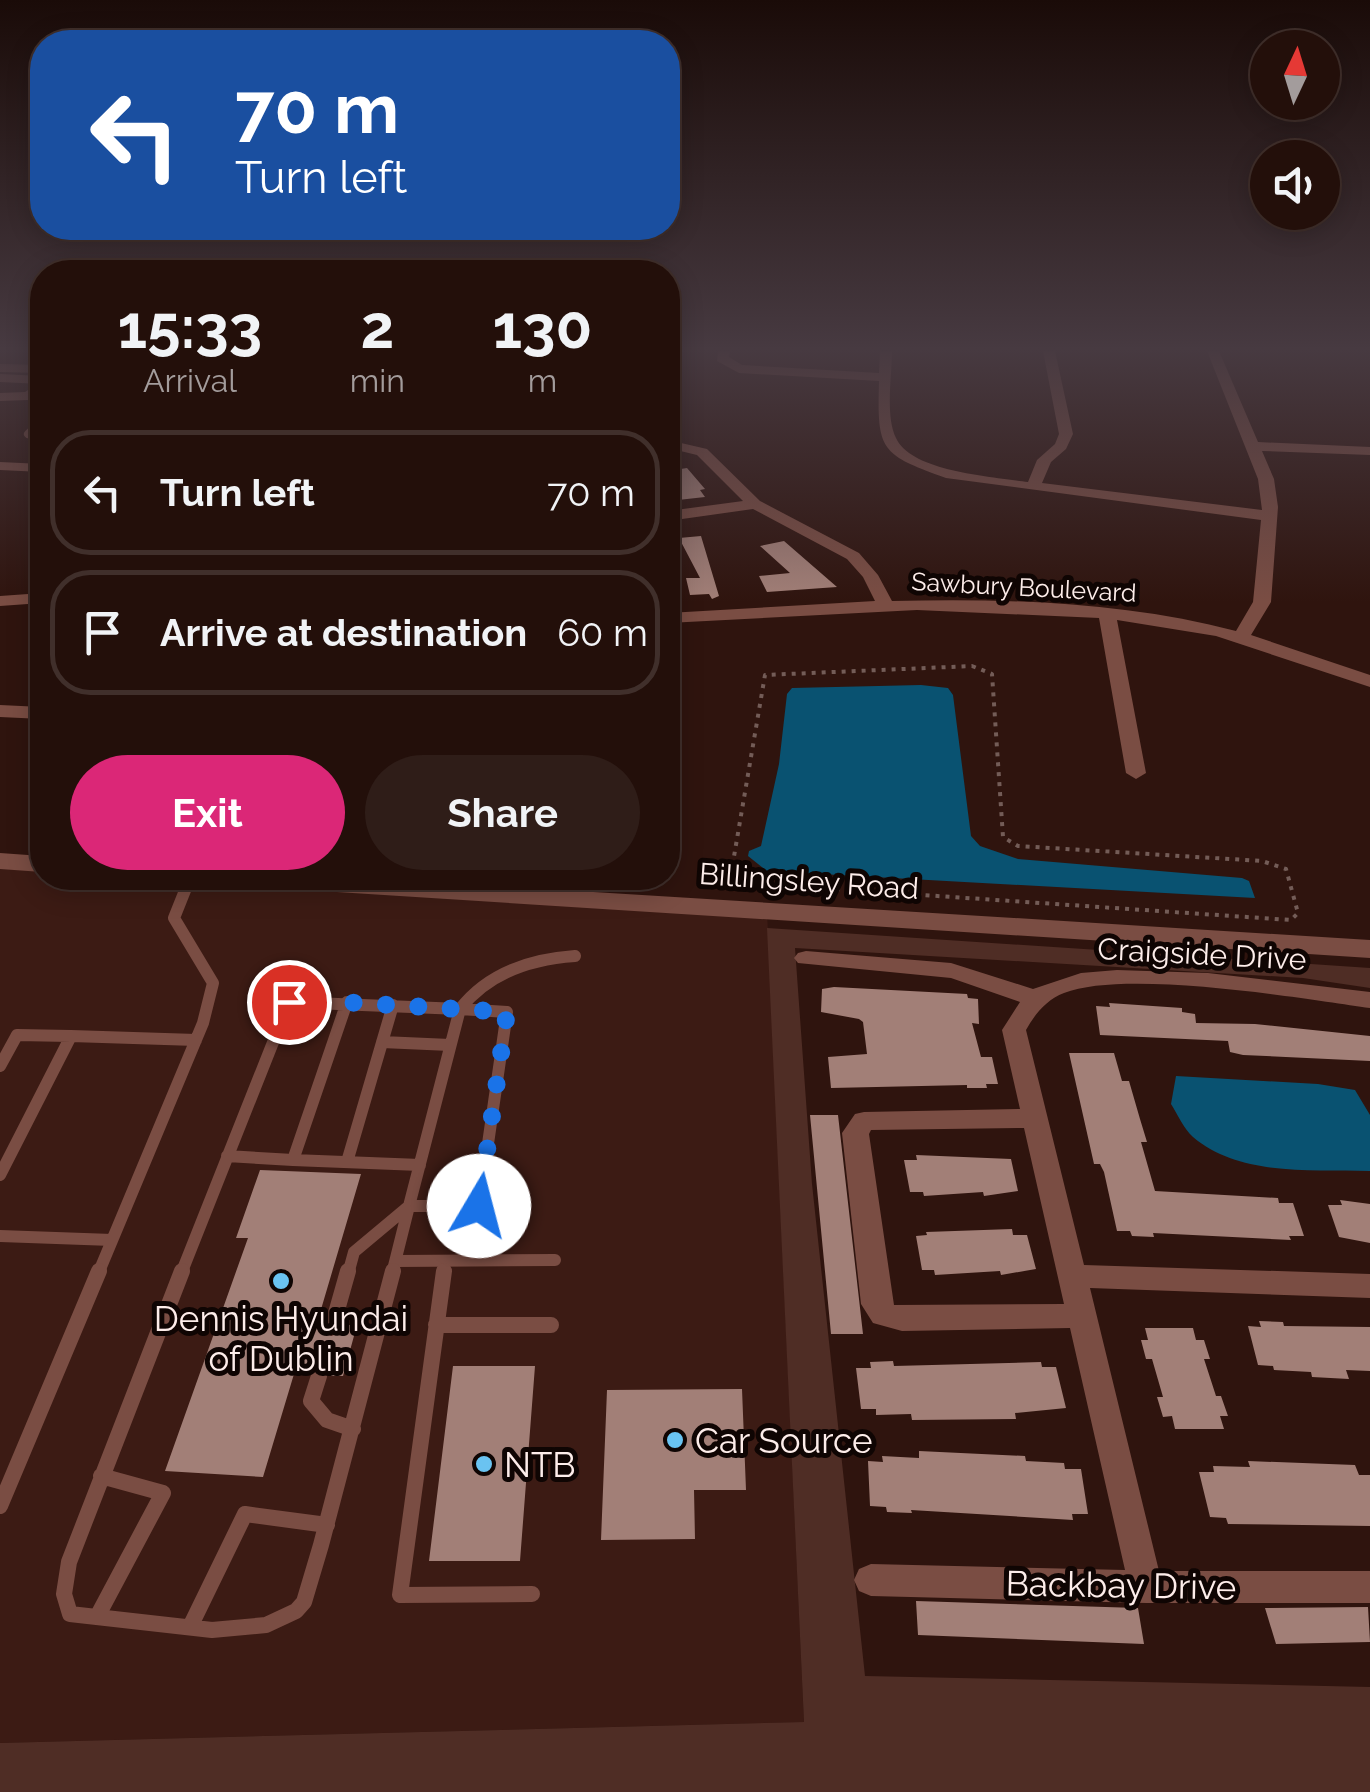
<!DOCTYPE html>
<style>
:root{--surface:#230f0a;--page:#2f1d18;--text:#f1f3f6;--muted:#a39c9c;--line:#402f2b;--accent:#db2777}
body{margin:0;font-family:Raleway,sans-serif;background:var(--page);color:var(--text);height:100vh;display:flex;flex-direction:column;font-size:38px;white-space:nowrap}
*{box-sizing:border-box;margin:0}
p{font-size:32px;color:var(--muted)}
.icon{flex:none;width:55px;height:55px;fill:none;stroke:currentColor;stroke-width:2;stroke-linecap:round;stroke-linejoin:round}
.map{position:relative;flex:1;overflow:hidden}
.sheet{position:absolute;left:30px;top:260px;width:650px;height:630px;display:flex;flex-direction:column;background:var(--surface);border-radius:40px;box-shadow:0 5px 25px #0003,0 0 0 2px var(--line)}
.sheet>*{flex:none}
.hud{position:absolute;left:30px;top:30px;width:650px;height:210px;border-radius:40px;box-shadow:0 5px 25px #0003,0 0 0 2px var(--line);background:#1a4fa0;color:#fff;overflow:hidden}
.needle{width:65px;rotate:4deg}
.tools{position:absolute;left:1250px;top:30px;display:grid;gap:20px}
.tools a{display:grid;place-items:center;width:90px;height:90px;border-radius:50%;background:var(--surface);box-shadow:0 5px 25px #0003,0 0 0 2px var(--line);font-size:50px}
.pin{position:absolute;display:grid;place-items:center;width:85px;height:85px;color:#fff;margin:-42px;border:5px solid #fff;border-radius:50%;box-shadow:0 2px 10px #0007}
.me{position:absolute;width:110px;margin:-55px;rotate:8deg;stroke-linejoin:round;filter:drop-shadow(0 0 8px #0008)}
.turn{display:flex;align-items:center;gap:35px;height:210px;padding:0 40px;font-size:45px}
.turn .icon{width:130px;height:130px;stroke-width:2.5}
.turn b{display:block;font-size:70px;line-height:85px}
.eta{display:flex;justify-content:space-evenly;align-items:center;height:170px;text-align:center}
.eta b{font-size:60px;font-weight:700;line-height:70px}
.action{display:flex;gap:20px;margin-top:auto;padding:20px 40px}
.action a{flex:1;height:115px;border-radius:60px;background:var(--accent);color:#fff;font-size:40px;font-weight:700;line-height:115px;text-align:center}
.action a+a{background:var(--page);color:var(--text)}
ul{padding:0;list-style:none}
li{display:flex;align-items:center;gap:30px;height:125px;margin:0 20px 15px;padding:0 20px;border:5px solid var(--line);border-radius:40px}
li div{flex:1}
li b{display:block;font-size:38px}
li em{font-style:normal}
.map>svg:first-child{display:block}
.built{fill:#3c1b14}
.green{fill:#4f2d25}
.water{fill:#095271}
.building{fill:#a27f77}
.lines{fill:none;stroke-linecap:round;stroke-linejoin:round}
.path{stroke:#735c57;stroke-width:4;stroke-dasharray:4 6;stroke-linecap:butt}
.service-far2{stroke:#7a4d43;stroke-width:8}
.service-far1{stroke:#7a4d43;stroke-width:12}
.service{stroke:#7a4d43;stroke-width:16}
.minor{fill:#7a4d43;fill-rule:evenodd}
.tertiary{fill:#7a4d43;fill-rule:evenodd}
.route{stroke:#1a73e8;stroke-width:18;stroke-dasharray:0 32.4}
.poi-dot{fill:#6ac3f1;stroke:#0f0503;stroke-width:4}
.labels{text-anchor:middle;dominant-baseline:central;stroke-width:10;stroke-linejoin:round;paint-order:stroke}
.far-street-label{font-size:25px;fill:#fdedea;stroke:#0f0503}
.street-label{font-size:30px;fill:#fdedea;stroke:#0f0503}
.near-poi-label{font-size:35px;fill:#fdedea;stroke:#0f0503;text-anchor:start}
.near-street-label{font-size:35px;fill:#fdedea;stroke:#0f0503}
</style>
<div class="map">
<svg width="1370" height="1792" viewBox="0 0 1370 1792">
<rect width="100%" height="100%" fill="#2f140e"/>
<path class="built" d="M 0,861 L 42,864 L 42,878 L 244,878 L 767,911 L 804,1722 L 0,1743 Z"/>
<path class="green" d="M 767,928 L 1370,968 L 1370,988 L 1303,978 L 795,948 L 812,1184 L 865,1676 L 1370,1687 L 1370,1792 L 0,1792 L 0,1743 L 804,1722 Z"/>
<path class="water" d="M 921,685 L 948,688 L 953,695 L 971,836 L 980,846 L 1018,859 L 1242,878 L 1249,881 L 1255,898 L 767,871 L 748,856 L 749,851 L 761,846 L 779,764 L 787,694 L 792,688 Z
M 1176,1076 L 1318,1084 L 1355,1090 L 1370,1115 L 1370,1171 C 1312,1169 1240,1177 1193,1137 C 1184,1129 1178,1115 1171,1104 Z"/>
<path class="building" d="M 687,468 L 705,489 L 700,490 L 705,497 L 678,500 L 668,486 L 668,471 Z
M 701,536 L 719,596 L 712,599 L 709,594 L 690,595 L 686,578 L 700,578 L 679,538 Z
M 784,541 L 837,587 L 767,592 L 759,576 L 790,573 L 760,546 Z
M 834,987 L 967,994 L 968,998 L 978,999 L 979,1024 L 972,1023 L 981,1057 L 992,1057 L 998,1084 L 986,1084 L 987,1088 L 967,1088 L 967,1085 L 831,1088 L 828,1057 L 867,1054 L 863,1022 L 859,1019 L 821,1012 L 822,989 Z
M 1109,1003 L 1182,1008 L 1182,1012 L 1195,1014 L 1196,1023 L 1255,1024 L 1370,1036 L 1370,1061 L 1243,1055 L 1230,1052 L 1228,1041 L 1100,1035 L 1096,1006 L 1110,1007 Z
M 1069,1053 L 1114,1053 L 1122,1081 L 1129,1081 L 1140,1119 L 1147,1142 L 1141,1142 L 1155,1191 L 1278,1198 L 1279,1203 L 1293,1203 L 1304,1236 L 1289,1236 L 1291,1240 L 1153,1233 L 1154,1237 L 1132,1236 L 1130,1231 L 1117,1231 L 1104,1172 L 1100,1164 L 1094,1164 Z
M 810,1115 L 838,1115 L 863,1334 L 831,1334 Z
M 916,1155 L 1011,1159 L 1018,1191 L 984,1196 L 983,1192 L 924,1196 L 923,1192 L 910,1192 L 904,1160 L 917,1160 Z
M 260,1170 L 361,1174 L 317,1323 L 331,1336 L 340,1333 L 345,1325 L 357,1325 L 343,1376 L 331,1376 L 322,1365 L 312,1367 L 307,1375 L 294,1374 L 263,1477 L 165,1471 L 248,1238 L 236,1238 Z
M 1340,1200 L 1370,1204 L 1370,1243 L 1339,1237 L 1328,1205 L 1342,1205 Z
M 1012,1229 L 1013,1235 L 1027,1235 L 1036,1269 L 1001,1275 L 1000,1271 L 935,1275 L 934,1270 L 922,1270 L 916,1236 L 927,1235 L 926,1232 Z
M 1259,1321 L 1283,1322 L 1284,1326 L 1370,1327 L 1370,1371 L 1346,1370 L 1349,1379 L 1312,1377 L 1311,1372 L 1274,1370 L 1273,1366 L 1258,1365 L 1248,1326 L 1261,1327 Z
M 1145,1328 L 1193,1328 L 1196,1340 L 1204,1340 L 1210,1359 L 1204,1359 L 1216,1396 L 1221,1396 L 1228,1416 L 1220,1416 L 1224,1429 L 1175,1429 L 1172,1416 L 1163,1417 L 1157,1397 L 1163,1397 L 1152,1359 L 1146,1359 L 1141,1340 L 1148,1340 Z
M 893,1361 L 894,1366 L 1041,1362 L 1042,1367 L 1056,1367 L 1066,1408 L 1015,1413 L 1016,1419 L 912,1420 L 911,1414 L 876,1415 L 876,1409 L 861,1409 L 856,1368 L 871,1368 L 870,1362 Z
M 453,1366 L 535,1366 L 520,1561 L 429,1561 Z
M 742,1389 L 746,1490 L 694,1490 L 695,1539 L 601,1540 L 607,1390 Z
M 919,1451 L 1025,1456 L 1026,1461 L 1064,1463 L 1065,1469 L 1081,1469 L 1088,1514 L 1072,1514 L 1073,1520 L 911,1510 L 912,1513 L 887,1512 L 886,1507 L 870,1506 L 868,1461 L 883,1462 L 882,1456 L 919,1458 Z
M 1248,1461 L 1355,1465 L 1359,1475 L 1370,1475 L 1370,1526 L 1228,1524 L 1226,1518 L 1210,1517 L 1199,1472 L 1214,1472 L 1213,1466 L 1250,1467 Z
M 916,1601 L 1138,1608 L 1144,1644 L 918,1635 Z
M 1368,1607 L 1370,1642 L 1276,1644 L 1265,1608 Z"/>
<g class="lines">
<path class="path" d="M 972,666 L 992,674 L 1003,837 L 1018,846 L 1262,861 L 1286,869 L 1298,913 L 1291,920 L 746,883 L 731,874 L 765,675 Z"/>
<path class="service-far2" d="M 0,368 L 42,369
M 0,378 L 42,380
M 28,434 L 42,421"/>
<path class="service-far1" d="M 460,1009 C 488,973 531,959 575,956
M 382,1042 L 450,1045
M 0,1066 L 17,1035 L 71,1036
M 227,1156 L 293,1160 L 347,1002
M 293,1160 L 420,1165
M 347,1162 L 393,1005
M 0,1175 L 71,1036 L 196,1040
M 409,1206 L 479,1206 L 507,1012 L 460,1009
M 409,1206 L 460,1009
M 0,1236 L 112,1240
M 396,1261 L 555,1260
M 98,1274 L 203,1023 L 213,983 L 174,918 L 190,878
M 181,1274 L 289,1002 L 460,1009
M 348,1274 L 354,1252 L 409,1206
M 392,1274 L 409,1206
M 443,1274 L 445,1261"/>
<path class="service" d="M 182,1271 L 69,1562 L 64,1594 L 70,1614 L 212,1630 L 266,1625 L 296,1611 L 304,1602 L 321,1545 L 393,1271
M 444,1271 L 400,1595 L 532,1594
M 333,1324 L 348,1271
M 436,1325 L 551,1325
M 319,1376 L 311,1401 L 327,1420 L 353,1429
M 0,1506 L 99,1271
M 97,1617 L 163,1493 L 101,1476
M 190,1627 L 245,1514 L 327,1525"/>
<path class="minor" d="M 718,351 L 730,351 L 729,357 L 742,365 L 879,373 L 880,351 L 892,351 C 892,376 885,416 896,438 C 911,472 995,477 1028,482 L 1037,460 L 1055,444 L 1059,434 L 1043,351 L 1055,351 L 1073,434 L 1066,449 L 1051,462 L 1042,483 L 1262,510 L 1258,479 L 1207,351 L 1219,351 L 1258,442 L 1370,447 L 1370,455 L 1262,451 L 1274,479 L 1278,507 L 1271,602 L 1251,635 L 1370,675 L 1370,687 L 1216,636 L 1117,620 L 1146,773 L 1136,779 L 1126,773 L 1099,618 L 917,610 L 668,623 L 668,613 L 875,601 L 863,577 L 847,559 L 753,509 L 668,521 L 668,511 L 743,501 L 697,455 L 668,448 L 668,440 L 707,449 L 760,501 L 859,553 L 878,575 L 892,601 C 1006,598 1125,602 1236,631 L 1253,602 L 1261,520 L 946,478 C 880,454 877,451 879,381 L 739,373 L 717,361 Z
M 42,381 L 42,391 L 28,400 L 0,401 L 0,393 L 25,392 Z
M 0,462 L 42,464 L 42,472 L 0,470 Z
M 42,593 L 42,603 L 0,606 L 0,596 Z
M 0,705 L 42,707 L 42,719 L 0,717 Z
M 573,878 L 595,878 L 586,904 L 578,906 L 567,899 Z
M 806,951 L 951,963 L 1033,989 L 1081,973 L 1117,970 L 1208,973 L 1370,992 L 1370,1008 C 1301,998 1125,969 1064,993 C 1046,1000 1035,1014 1026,1030 L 1084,1265 L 1370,1274 L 1370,1298 L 1090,1288 L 1159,1571 L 1370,1571 L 1370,1603 L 1146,1603 L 871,1596 L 859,1591 L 854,1580 L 859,1569 L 871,1564 L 1125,1570 L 1070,1328 L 902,1331 L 873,1323 L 861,1304 L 842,1133 L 855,1114 L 864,1112 L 1020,1109 L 1002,1030 L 1020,1002 L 951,978 L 798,963 L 794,958 L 798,953 ZM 1024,1128 L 1064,1304 L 894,1305 L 869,1134 L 871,1130 Z"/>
<path class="tertiary" d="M 0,853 L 42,856 L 42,872 L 0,869 Z
M 230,878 L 367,878 L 1370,940 L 1370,958 L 244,886 Z"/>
</g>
<linearGradient id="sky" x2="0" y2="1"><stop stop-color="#1a0b08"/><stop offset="0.58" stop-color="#473a41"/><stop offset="1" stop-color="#473a41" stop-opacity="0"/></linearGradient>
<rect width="1370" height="602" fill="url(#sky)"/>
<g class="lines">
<path class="route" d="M 289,1002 L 309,1000 L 507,1012 L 479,1206"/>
</g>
<g class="poi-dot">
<circle cx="281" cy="1281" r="10"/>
<circle cx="675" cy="1440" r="10"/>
<circle cx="484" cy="1464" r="10"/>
</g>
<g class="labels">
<g class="far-street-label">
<text transform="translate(1024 587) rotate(3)">Sawbury Boulevard</text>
</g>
<g class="street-label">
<text transform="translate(809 881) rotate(4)">Billingsley Road</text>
<text transform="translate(1202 954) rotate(3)">Craigside Drive</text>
</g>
<g class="near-poi-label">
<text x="281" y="1318" text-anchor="middle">Dennis Hyundai<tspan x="281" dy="40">of Dublin</tspan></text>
<text x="695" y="1440">Car Source</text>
<text x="504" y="1464">NTB</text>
</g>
<g class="near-street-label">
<text transform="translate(1121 1585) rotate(1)">Backbay Drive</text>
</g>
</g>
</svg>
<div class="tools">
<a><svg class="needle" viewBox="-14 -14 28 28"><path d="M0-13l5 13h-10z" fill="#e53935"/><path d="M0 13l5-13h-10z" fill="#a39c9c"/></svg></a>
<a><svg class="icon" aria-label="sound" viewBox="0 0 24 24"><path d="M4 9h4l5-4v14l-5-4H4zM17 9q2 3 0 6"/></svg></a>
</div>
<div class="pin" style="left:289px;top:1002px;background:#d93025"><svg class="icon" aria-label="arrive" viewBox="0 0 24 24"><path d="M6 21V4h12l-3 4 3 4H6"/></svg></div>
<svg class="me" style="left:479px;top:1206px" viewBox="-20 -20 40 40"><circle r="19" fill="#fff"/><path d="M0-13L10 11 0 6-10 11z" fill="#1a73e8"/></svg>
<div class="hud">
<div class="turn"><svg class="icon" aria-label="left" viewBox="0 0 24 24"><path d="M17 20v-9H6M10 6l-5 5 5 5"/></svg><div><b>70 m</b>Turn left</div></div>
</div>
<section class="sheet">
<div class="eta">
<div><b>15:33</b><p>Arrival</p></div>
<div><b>2</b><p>min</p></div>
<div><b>130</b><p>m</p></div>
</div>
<ul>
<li><svg class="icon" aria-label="left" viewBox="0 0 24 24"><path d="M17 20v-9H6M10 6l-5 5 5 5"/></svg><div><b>Turn left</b></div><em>70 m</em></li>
<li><svg class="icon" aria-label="arrive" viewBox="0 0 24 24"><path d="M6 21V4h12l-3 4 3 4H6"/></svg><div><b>Arrive at destination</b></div><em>60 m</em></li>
</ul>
<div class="action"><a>Exit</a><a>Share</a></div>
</section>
</div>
